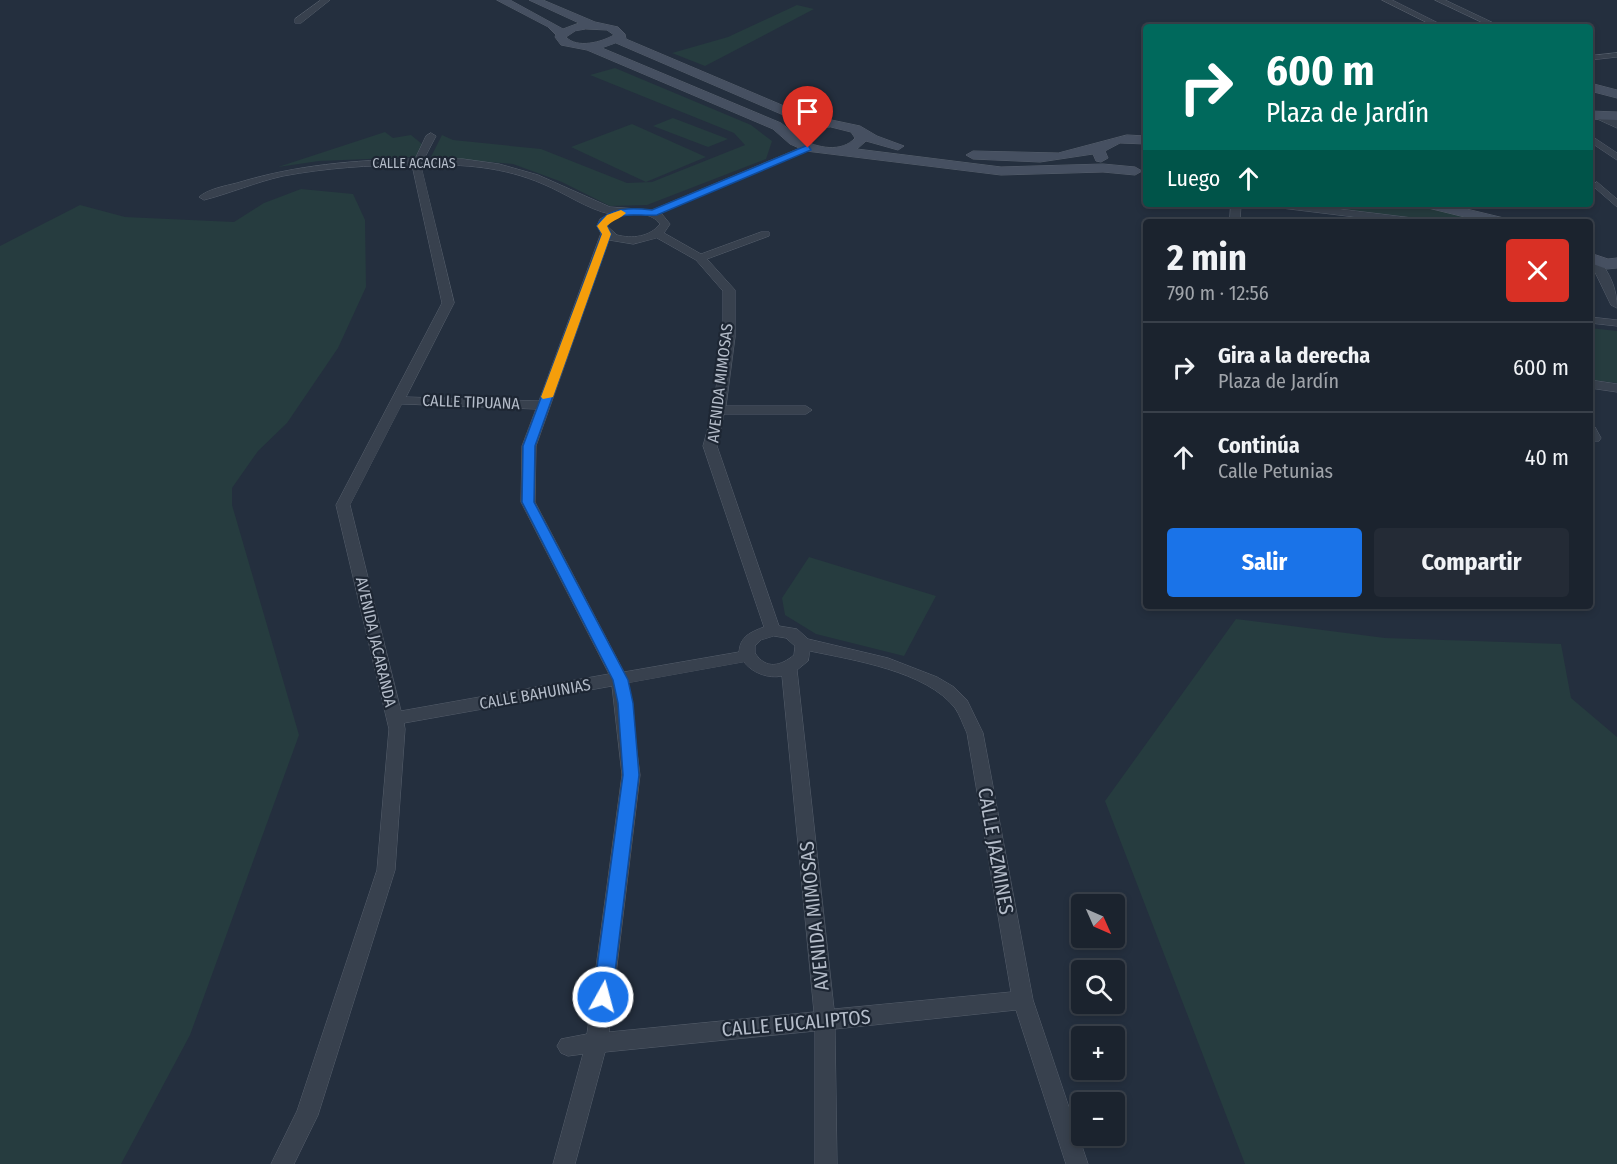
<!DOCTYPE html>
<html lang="es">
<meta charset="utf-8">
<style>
:root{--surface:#1b232e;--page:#242b36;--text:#f1f3f6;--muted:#a0a4aa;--line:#39404a;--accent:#1a73e8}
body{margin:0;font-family:"Fira Sans Condensed",sans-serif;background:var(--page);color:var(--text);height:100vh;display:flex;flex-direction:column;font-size:22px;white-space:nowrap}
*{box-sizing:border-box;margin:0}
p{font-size:20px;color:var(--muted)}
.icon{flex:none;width:33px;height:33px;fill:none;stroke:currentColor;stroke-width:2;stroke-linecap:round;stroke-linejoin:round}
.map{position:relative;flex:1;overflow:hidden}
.side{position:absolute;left:1143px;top:219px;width:450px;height:390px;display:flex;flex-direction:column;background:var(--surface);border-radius:6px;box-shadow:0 3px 9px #0003,0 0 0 2px var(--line)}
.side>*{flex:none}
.guide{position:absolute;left:1143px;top:24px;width:450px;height:183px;border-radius:6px;box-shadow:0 3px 9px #0003,0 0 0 2px var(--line);background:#00695c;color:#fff;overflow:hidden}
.needle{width:39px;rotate:135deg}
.controls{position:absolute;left:1071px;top:894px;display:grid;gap:12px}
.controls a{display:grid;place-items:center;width:54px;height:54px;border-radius:6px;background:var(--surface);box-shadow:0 3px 9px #0003,0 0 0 2px var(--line);font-size:30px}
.pin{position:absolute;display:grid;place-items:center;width:51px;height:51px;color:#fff;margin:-62px -26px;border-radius:50% 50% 50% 0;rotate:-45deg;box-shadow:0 0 6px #0007}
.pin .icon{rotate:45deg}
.me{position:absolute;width:66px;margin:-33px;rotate:7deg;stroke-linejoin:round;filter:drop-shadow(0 0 4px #0008)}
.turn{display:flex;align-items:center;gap:21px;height:126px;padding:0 24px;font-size:27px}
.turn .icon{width:78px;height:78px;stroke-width:2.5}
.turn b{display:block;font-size:42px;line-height:51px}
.then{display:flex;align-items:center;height:57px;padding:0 24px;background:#0003;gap:12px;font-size:22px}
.round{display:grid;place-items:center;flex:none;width:63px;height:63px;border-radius:6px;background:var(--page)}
.summary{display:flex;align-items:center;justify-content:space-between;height:102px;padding:0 24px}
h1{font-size:36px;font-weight:700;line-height:45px}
.primary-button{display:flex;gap:12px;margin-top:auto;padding:12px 24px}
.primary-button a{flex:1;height:69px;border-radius:6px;background:var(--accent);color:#fff;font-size:24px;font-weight:700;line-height:69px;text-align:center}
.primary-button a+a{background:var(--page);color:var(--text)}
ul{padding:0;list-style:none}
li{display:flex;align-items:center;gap:18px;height:90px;padding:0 24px;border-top:2px solid var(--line)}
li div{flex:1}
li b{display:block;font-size:22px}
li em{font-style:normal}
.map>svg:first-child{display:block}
.green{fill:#263c3f}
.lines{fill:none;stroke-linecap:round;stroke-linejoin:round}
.minor-casing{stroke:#565f6c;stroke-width:1}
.tertiary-casing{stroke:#565f6c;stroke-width:1}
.secondary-casing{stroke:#565f6c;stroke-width:1}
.minor{fill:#38414e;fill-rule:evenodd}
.tertiary{fill:#38414e;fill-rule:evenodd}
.secondary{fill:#465061;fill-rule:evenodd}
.route{fill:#1a73e8;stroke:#114b97;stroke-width:1.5}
.slow{fill:#f59e0b}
.labels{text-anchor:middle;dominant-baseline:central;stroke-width:4.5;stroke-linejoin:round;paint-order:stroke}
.far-street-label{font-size:14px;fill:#b4bcc9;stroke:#1d2633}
.street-label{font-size:16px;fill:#b4bcc9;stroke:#1d2633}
.near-street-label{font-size:20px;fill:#b4bcc9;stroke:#1d2633}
</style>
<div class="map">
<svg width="1617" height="1164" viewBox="0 0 1617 1164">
<rect width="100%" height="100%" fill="#242f3e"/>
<path class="green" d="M 797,5 L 814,9 L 705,66 L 672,53 L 728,37 Z
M 615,68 L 751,125 L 772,141 L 766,159 L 647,205 L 610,206 L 562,182 L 513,164 L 431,157 L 442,135 L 453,140 L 541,149 L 627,183 L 652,182 L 745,145 L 734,133 L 590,75 Z
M 673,118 L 728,139 L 708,147 L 653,126 Z
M 632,124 L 706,157 L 646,182 L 571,147 Z
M 385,132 L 393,138 L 411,135 L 422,144 L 417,157 L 319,161 L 278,167 Z
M 301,189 L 353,194 L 365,220 L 366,287 L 338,348 L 287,423 L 258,451 L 232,488 L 232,505 L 299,735 L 190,1035 L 121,1164 L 0,1164 L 0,246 L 80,205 L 125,217 L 234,222 L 264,203 Z
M 1298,204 L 1418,204 L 1491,222 L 1450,222 Z
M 1590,328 L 1617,331 L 1617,383 L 1590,380 Z
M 809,557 L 936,596 L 904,656 L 816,634 L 785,615 L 782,598 Z
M 1236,619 L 1385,638 L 1561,644 L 1571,698 L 1617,737 L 1617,1164 L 1245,1164 L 1105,801 Z"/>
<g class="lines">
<defs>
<path id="minor" d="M 321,0 L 330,0 L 301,23 L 295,23 L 295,19 Z
M 1382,0 L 1392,0 L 1446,27 L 1436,27 Z
M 1435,0 L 1445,0 L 1502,27 L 1492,27 Z
M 1617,53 L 1617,57 L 1590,60 L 1590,56 Z
M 431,133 L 436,136 L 424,159 L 463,159 L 499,164 L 538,175 L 610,207 L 652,210 L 805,146 L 813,148 L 661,213 L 670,224 L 664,233 L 701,254 L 761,232 L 769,232 L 769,236 L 707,259 L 735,290 L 735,337 L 726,406 L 806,406 L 812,410 L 806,414 L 724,414 L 717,446 L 779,626 L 797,629 L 808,639 L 888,658 L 937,677 L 954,687 L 967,700 L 983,733 L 1033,1000 L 1088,1164 L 1066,1164 L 1016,1010 L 835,1029 L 837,1164 L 815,1164 L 815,1031 L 605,1052 L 575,1164 L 553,1164 L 583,1054 L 568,1056 L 561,1053 L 557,1046 L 561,1039 L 587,1034 L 622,775 L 612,686 L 404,723 L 405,729 L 395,870 L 318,1115 L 294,1164 L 271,1164 L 297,1111 L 377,870 L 389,729 L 336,505 L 442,303 L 412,165 C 369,165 326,168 283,176 C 256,182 231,193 204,200 L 199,197 C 208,189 225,186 237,183 C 296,165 354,160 415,159 L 426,136 ZM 421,165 C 464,164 504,167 543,184 C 565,193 587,209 610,214 L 600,219 L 597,226 L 601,233 L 539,401 L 406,397 L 454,303 ZM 623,214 C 637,214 651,212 660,224 C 650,237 632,239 617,235 L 607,226 L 608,223 ZM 657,238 L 696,260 L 723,291 L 723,337 L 713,410 L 703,446 L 764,627 C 751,632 740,636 739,652 L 624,672 L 535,502 L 536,446 L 609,240 L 633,244 ZM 402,404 L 536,409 L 522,446 L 521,502 L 609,674 L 401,711 L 350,505 ZM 774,636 L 786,638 L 795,646 L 794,655 C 781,666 766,670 755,653 L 755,646 L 761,640 ZM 810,651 C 853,660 926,671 955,708 C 960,715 963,725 967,733 L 1011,992 L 834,1009 L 797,670 L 808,661 ZM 744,662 C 752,673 769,679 782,676 L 814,1012 L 609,1032 L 640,775 L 628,683 Z
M 1590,135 L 1617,153 L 1617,160 L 1590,142 Z
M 1597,182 L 1617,199 L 1617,207 L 1594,187 L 1592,185 Z
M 1231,204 L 1241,204 L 1240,222 L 1230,222 Z
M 1268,204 L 1298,204 L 1421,219 L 1426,222 L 1396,222 L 1273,207 Z
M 1594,257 L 1598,258 C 1610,274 1617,288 1617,308 L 1611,305 L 1590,262 L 1590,258 Z
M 1590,317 L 1617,320 L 1617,326 L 1590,323 Z
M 1590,380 L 1617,384 L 1617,392 L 1590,388 Z
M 1590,426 L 1595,427 L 1601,438 L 1599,441 L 1590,441 Z"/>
<path id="tertiary" d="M 1595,114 L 1603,114 L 1617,120 L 1617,128 L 1595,118 Z"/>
<path id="secondary" d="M 497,0 L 510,0 L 563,29 L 579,23 L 529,0 L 543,0 L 595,22 L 618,27 L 625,34 L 626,39 L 803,114 L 860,126 L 877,136 L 904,146 L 898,150 L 866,141 L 857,149 L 1001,167 L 1103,164 L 1135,167 L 1142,171 L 1135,175 L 1103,172 L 1001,175 L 806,151 L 790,144 L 773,129 L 587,50 L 561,45 L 555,37 L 556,35 L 548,27 ZM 586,29 L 607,30 L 614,35 C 602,42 577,49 566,37 L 575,31 ZM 616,43 L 795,120 L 805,122 L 791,131 L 781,123 L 602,48 ZM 831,127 L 851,132 L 855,138 C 842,153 817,148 801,139 L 801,136 L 808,129 Z
M 1590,83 L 1617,90 L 1617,98 L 1590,91 Z
M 1590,111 L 1617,112 L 1617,120 L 1590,119 Z
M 1127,135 L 1146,136 L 1146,144 L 1120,143 L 1105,151 L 1108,158 L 1101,162 L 1096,161 L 1093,154 L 1040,162 L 973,159 L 966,155 L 973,151 L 1058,153 Z
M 1422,204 L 1446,204 L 1508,219 L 1510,222 L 1485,222 L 1424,207 Z
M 1590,253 L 1608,259 L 1617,258 L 1617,268 L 1607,269 L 1590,263 Z"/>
</defs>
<use href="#minor" class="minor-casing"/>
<use href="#tertiary" class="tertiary-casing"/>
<use href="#secondary" class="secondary-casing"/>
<use href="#minor" class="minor"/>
<use href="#tertiary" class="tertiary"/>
<use href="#secondary" class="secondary"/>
</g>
<path class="route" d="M 808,145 L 811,150 L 657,215 C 639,217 619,209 607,226 L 611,234 L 535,446 L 534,502 L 628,680 L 633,703 L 639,775 L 612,997 L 609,1003 L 603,1006 L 596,1003 L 593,997 L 623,775 L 618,703 L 613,680 L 522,502 L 523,446 L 602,234 L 597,226 C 607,206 634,208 652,210 Z"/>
<path class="slow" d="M 621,210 L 626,213 C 620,219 613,220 607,226 L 611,234 L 553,397 L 543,399 L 541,397 L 602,234 L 597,226 L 607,215 Z"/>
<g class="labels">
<g class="far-street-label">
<text x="414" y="163">CALLE ACACIAS</text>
</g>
<g class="street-label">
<text transform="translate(720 383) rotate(-83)">AVENIDA MIMOSAS</text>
<text transform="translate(471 402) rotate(2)">CALLE TIPUANA</text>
<text transform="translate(376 642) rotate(77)">AVENIDA JACARANDA</text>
<text transform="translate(535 694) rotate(-10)">CALLE BAHUINIAS</text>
</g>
<g class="near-street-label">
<text transform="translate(996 851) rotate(80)">CALLE JAZMINES</text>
<text transform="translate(814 916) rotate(-96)">AVENIDA MIMOSAS</text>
<text transform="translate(796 1023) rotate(-5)">CALLE EUCALIPTOS</text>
</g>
</g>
</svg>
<div class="controls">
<a><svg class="needle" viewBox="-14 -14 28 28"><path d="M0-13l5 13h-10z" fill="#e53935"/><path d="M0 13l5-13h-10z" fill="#a0a4aa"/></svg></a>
<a><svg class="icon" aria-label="search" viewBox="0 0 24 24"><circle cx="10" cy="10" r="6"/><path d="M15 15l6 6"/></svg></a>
<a>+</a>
<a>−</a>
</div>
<div class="pin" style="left:808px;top:148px;background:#d93025"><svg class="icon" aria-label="arrive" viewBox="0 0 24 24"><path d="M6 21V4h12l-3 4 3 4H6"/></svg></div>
<svg class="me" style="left:603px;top:997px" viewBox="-20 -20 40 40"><circle r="17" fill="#1a73e8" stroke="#fff" stroke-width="3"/><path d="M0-11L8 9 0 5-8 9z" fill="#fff"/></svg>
<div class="guide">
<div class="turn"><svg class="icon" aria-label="right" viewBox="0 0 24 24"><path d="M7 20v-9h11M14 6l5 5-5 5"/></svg><div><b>600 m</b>Plaza de Jardín</div></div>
<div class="then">Luego<svg class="icon" aria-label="ahead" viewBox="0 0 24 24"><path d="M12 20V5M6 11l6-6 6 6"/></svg></div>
</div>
<section class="side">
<div class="summary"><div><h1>2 min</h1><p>790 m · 12:56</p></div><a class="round" style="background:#d93025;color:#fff"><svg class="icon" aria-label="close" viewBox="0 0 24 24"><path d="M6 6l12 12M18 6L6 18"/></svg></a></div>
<ul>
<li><svg class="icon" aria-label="right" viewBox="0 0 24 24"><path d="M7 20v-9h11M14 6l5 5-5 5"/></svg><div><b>Gira a la derecha</b><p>Plaza de Jardín</p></div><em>600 m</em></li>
<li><svg class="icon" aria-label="ahead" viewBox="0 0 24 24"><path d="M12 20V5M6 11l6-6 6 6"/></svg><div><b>Continúa</b><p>Calle Petunias</p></div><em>40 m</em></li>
</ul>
<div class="primary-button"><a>Salir</a><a>Compartir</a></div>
</section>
</div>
